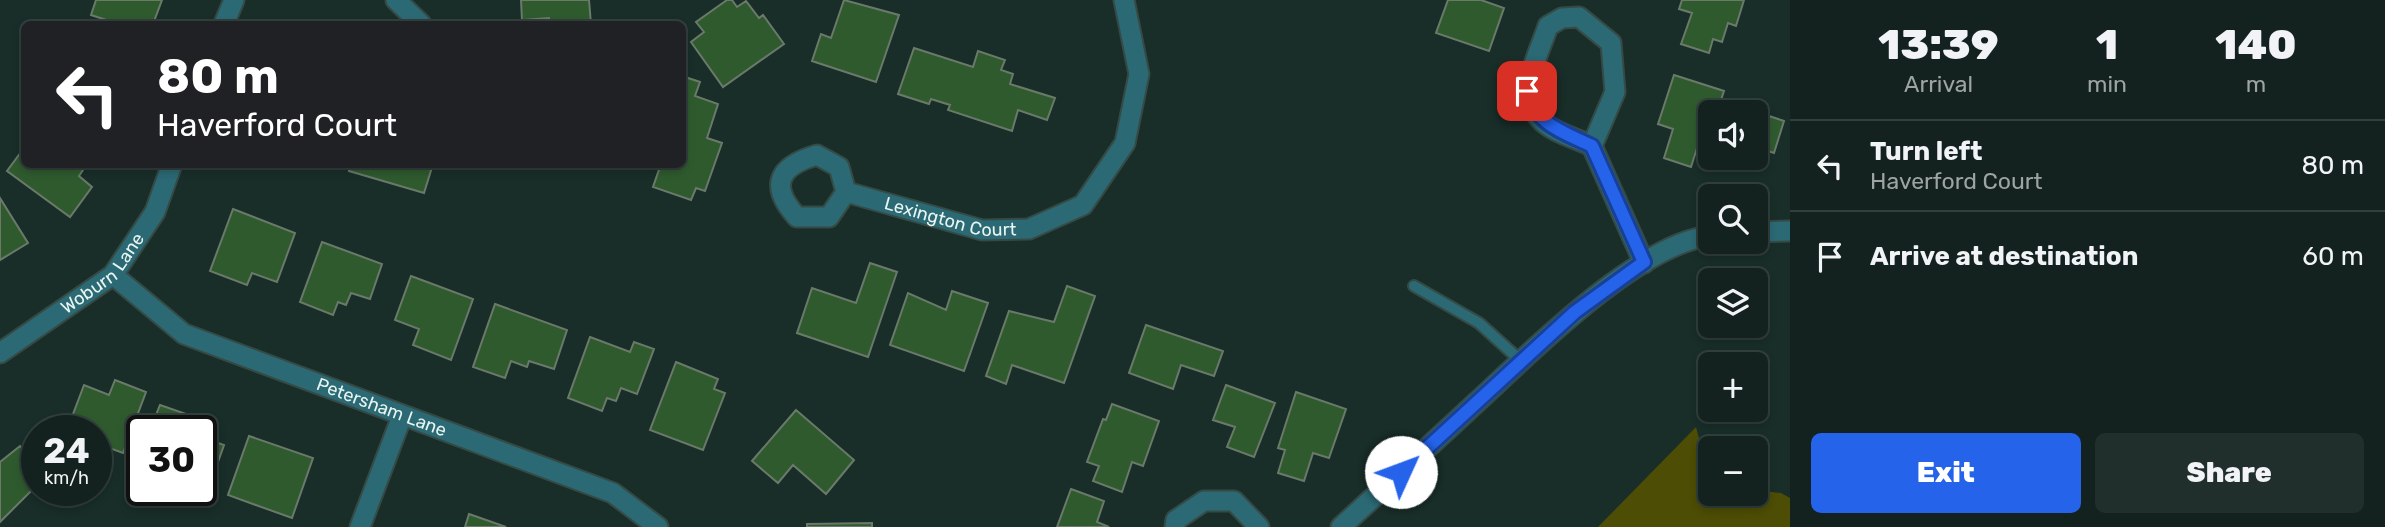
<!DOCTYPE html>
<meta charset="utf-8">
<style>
:root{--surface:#13221f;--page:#202f2c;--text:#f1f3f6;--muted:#9da4a4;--line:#323f3d;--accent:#2563eb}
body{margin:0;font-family:Rubik,sans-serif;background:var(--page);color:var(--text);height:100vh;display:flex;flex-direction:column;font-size:26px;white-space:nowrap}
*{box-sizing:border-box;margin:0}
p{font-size:23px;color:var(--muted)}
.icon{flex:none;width:38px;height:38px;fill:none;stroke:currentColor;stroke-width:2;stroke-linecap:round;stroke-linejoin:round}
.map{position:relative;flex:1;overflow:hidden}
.details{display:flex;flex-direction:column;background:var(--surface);width:595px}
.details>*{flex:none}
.top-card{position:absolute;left:21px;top:21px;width:665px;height:147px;border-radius:10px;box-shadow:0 4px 10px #0003,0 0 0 2px var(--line);background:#202124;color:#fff;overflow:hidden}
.buttons{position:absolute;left:1698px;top:100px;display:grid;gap:14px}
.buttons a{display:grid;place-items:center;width:70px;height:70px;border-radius:10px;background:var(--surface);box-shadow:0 4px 10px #0003,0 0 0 2px var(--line);font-size:35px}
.speed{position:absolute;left:21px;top:415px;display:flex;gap:14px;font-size:35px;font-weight:700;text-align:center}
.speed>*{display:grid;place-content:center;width:91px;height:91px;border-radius:50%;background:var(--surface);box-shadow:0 4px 10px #0003,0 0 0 2px var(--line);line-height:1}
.speed small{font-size:18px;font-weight:400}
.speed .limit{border:4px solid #111;border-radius:10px;background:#fff;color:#111}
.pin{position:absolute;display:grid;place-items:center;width:60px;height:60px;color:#fff;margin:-30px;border-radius:14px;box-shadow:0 4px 10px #0006}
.me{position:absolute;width:77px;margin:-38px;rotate:47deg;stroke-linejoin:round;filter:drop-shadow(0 0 5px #0008)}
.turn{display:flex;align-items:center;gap:24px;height:147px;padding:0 21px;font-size:32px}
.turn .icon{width:91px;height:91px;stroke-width:2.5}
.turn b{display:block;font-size:49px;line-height:60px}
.eta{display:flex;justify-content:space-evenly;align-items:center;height:119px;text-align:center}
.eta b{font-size:42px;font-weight:800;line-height:49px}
.button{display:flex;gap:14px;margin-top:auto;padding:14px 21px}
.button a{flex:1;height:80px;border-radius:10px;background:var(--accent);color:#fff;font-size:28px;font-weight:800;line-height:80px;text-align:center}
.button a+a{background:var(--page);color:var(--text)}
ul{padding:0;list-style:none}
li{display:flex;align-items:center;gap:21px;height:91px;padding:0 21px;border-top:2px solid var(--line)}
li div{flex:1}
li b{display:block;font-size:26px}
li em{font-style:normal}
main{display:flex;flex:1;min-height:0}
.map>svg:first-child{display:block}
.green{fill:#4d4d05}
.building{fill:#2f5a2e;stroke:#6a796a;stroke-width:2}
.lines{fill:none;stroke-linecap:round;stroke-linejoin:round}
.service-casing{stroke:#364a45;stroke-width:14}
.minor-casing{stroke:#364a45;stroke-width:23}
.service{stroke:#2b6974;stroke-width:10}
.minor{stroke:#2b6974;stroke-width:19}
.route-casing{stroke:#184099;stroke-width:18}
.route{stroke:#2563eb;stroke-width:12}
.labels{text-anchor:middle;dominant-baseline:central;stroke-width:5;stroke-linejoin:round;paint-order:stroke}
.street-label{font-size:18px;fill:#e8f5f1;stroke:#0b1412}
</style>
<main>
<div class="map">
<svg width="1790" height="527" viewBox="0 0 1790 527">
<rect width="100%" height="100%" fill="#192e29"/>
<path class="green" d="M 1696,427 L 1710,479 L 1710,494 L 1755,494 L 1755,490 L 1781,493 L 1790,498 L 1790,527 L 1598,527 Z"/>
<path class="building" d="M 96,0 L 162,0 L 153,24 L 119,24 L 91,15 Z
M 521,0 L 589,0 L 591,24 L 549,24 L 549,18 L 522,20 Z
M 727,0 L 732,0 L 737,7 L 746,1 L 759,18 L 763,15 L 784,44 L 723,87 L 691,42 L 704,32 L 696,22 Z
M 844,0 L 899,15 L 876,82 L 812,61 L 821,34 L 831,38 Z
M 1448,0 L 1481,0 L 1504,8 L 1489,51 L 1436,33 Z
M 1682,0 L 1744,0 L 1736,26 L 1728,23 L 1722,42 L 1713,39 L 1709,53 L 1681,44 L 1692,13 L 1679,9 Z
M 914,48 L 973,67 L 978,51 L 1005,60 L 1001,70 L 1013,74 L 1010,84 L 1055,98 L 1047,120 L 1018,110 L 1012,131 L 948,110 L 950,105 L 931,99 L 929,104 L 898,94 Z
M 1674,75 L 1724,91 L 1717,112 L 1710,112 L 1710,134 L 1705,148 L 1698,145 L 1691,167 L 1664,158 L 1673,129 L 1658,124 Z
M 682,76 L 700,82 L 695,96 L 718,104 L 707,138 L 722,143 L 705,191 L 696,188 L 691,200 L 653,187 L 661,164 L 682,164 Z
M 1736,105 L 1784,121 L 1774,153 L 1755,147 L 1755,112 L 1733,112 Z
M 21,152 L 24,154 L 24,164 L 87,164 L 79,176 L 92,187 L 70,217 L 7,171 Z
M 1719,158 L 1749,158 L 1745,168 Z
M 351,164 L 433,164 L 424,193 L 349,171 Z
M 0,198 L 28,243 L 0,260 Z
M 233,209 L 295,233 L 277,282 L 252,273 L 247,285 L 210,271 Z
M 322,242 L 382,264 L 370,299 L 351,293 L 346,305 L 338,302 L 333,315 L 300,302 Z
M 870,263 L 897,272 L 868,357 L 797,333 L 812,288 L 856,303 Z
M 411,276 L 473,299 L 451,360 L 413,345 L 419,329 L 395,320 Z
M 1067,286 L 1095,296 L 1064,383 L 1012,365 L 1006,384 L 986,376 L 1009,311 L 1054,322 Z
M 952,291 L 988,303 L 964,371 L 890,345 L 908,293 L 946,310 Z
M 495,304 L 567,330 L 554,369 L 529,361 L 527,367 L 511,361 L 505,378 L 473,367 Z
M 1146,325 L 1223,351 L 1214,376 L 1181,365 L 1173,389 L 1129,373 Z
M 590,337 L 630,352 L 634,342 L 654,349 L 637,394 L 621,388 L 616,401 L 607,398 L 602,411 L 568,398 Z
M 676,362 L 718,379 L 714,389 L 725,393 L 703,450 L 650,430 Z
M 115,380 L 146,392 L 123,453 L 96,443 L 96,430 L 67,430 L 84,385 L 109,395 Z
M 1226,385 L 1275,403 L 1254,457 L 1227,447 L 1235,427 L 1213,420 Z
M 1296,392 L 1346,409 L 1329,458 L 1313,453 L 1304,481 L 1278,473 L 1285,450 L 1278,448 Z
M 1112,404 L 1159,421 L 1143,466 L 1132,462 L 1122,492 L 1093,481 L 1099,466 L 1087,462 L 1103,419 L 1106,420 Z
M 160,405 L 192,416 L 187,430 L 150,430 Z
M 796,410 L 854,460 L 826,494 L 793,465 L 778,483 L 752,461 Z
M 249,436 L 313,458 L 292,518 L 228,495 Z
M 201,437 L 224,445 L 208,490 L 201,487 Z
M 20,446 L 37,462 L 37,485 L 0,522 L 0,462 Z
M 1071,489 L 1104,501 L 1097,522 L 1109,527 L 1057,527 Z
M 469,514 L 506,527 L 465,527 Z
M 872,523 L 872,527 L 807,527 L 807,524 Z"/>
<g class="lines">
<defs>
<path id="service" d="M 1414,286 L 1479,323 L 1521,361"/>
<g id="minor">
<path d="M 396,0 L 421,24"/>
<path d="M 224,24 L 234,0"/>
<path d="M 1592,146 L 1615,92 L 1611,43 L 1579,17 L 1562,18 L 1548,26 C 1538,57 1514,96 1543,122 C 1555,133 1578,139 1592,146 L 1644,263"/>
<path d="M 817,155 L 839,167 L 846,192 L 829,217 L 797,217 C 768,185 779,166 817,155 Z"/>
<path id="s1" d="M 846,192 L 982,230 L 1029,229 L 1083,205 L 1125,143 L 1139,74 L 1124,0"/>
<path d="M 1755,232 L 1790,231"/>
<path id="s2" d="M 113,275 L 184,334 L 613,493 L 658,527"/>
<path id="s3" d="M 0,353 L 113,275 L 155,212 L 172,164"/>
<path d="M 360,527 L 402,416"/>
<path d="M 1175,527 L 1176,520 L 1204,501 L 1234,501 L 1259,527"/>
<path d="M 1341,527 C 1387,485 1433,443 1478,401 C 1530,353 1639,243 1710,236"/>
</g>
</defs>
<use href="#service" class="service-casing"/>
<use href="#minor" class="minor-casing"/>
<use href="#service" class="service"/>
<use href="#minor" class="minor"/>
</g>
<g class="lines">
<defs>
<path id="route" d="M 1401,472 L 1575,312 L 1644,262 L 1592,146 C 1563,132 1536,125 1527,91"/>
</defs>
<use href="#route" class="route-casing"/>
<use href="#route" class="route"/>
</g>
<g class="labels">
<g class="street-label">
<text stroke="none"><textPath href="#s1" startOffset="108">Lexington Court</textPath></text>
<text stroke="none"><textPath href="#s3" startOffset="131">Woburn Lane</textPath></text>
<text stroke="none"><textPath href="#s2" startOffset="303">Petersham Lane</textPath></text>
</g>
</g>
</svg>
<div class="buttons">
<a><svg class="icon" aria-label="sound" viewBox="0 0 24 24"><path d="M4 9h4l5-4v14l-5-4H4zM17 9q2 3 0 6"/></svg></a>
<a><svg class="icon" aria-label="search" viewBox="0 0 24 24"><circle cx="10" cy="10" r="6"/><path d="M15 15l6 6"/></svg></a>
<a><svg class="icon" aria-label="layers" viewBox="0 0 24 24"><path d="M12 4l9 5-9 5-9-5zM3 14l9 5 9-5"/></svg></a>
<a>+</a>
<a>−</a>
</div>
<div class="speed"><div>24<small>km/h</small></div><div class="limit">30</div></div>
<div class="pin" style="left:1527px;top:91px;background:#d93025"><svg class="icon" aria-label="arrive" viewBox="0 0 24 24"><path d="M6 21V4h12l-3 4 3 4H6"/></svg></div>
<svg class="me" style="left:1401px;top:472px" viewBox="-20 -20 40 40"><circle r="19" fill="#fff"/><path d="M0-13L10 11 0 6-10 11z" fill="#2563eb"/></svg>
<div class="top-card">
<div class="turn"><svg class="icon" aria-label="left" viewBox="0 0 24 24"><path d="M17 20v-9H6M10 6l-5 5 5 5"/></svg><div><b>80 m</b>Haverford Court</div></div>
</div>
</div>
<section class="details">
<div class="eta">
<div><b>13:39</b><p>Arrival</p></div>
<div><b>1</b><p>min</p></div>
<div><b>140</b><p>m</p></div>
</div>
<ul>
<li><svg class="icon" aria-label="left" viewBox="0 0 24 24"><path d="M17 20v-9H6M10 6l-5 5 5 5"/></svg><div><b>Turn left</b><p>Haverford Court</p></div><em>80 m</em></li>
<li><svg class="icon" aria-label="arrive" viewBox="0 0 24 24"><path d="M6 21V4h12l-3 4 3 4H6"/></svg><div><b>Arrive at destination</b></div><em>60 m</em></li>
</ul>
<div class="button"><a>Exit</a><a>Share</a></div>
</section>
</main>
